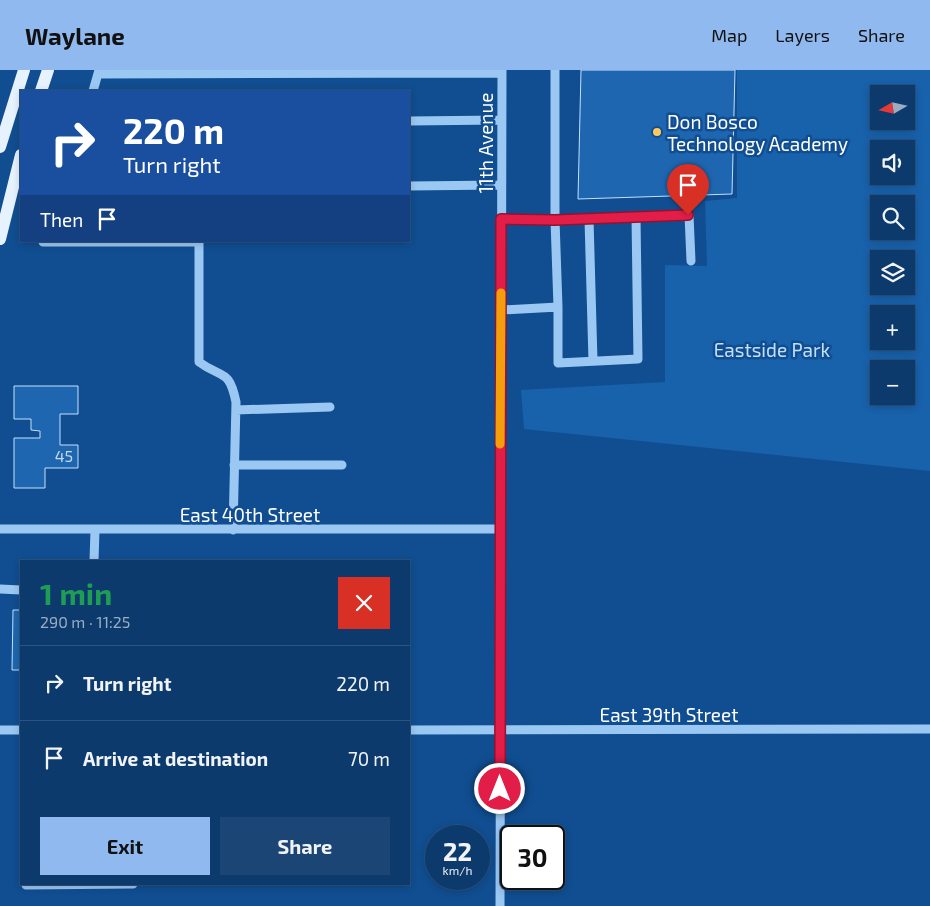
<!DOCTYPE html>
<meta charset="utf-8">
<style>
:root{--surface:#0c3a6d;--page:#1a4575;--text:#f1f3f6;--muted:#9aadc2;--line:#2c5480;--accent:#90b9f0}
body{margin:0;font-family:"Exo 2",sans-serif;background:var(--page);color:var(--text);height:100vh;display:flex;flex-direction:column;font-size:19px;white-space:nowrap}
*{box-sizing:border-box;margin:0}
p{font-size:16px;color:var(--muted)}
.icon{flex:none;width:28px;height:28px;fill:none;stroke:currentColor;stroke-width:2;stroke-linecap:round;stroke-linejoin:round}
.map{position:relative;flex:1;overflow:hidden}
.panel{position:absolute;left:20px;top:490px;width:390px;height:325px;display:flex;flex-direction:column;background:var(--surface);border-radius:0px;box-shadow:0 2px 8px #0003,0 0 0 1px var(--line)}
.panel>*{flex:none}
.hud{position:absolute;left:20px;top:20px;width:390px;height:152px;border-radius:0px;box-shadow:0 2px 8px #0003,0 0 0 1px var(--line);background:#1a4fa0;color:#fff;overflow:hidden}
.needle{width:32px;rotate:261deg}
.buttons{position:absolute;left:870px;top:15px;display:grid;gap:10px}
.buttons a{display:grid;place-items:center;width:45px;height:45px;border-radius:0px;background:var(--surface);box-shadow:0 2px 8px #0003,0 0 0 1px var(--line);font-size:25px}
.speed{position:absolute;left:425px;top:755px;display:flex;gap:10px;font-size:25px;font-weight:700;text-align:center}
.speed>*{display:grid;place-content:center;width:65px;height:65px;border-radius:50%;background:var(--surface);box-shadow:0 2px 8px #0003,0 0 0 1px var(--line);line-height:1}
.speed small{font-size:12px;font-weight:400}
.speed .limit{border:2px solid #111;border-radius:8px;background:#fff;color:#111}
.pin{position:absolute;display:grid;place-items:center;width:42px;height:42px;color:#fff;margin:-51px -21px;border-radius:50% 50% 50% 0;rotate:-45deg;box-shadow:0 0 5px #0007}
.pin .icon{rotate:45deg}
.me{position:absolute;width:55px;margin:-28px;rotate:0deg;stroke-linejoin:round;filter:drop-shadow(0 0 4px #0008)}
.turn{display:flex;align-items:center;gap:18px;height:105px;padding:0 20px;font-size:22px}
.turn .icon{width:65px;height:65px;stroke-width:2.5}
.turn b{display:block;font-size:35px;line-height:42px}
.then{display:flex;align-items:center;height:48px;padding:0 20px;background:#0003;gap:10px;font-size:19px}
.round{display:grid;place-items:center;flex:none;width:52px;height:52px;border-radius:0px;background:var(--page)}
.headline{display:flex;align-items:center;justify-content:space-between;height:85px;padding:0 20px}
h1{font-size:30px;font-weight:700;line-height:38px;color:#1e9e55}
.button{display:flex;gap:10px;margin-top:auto;padding:10px 20px}
.button a{flex:1;height:58px;border-radius:0px;background:var(--accent);color:#111;font-size:20px;font-weight:700;line-height:58px;text-align:center}
.button a+a{background:var(--page);color:var(--text)}
ul{padding:0;list-style:none}
li{display:flex;align-items:center;gap:15px;height:75px;padding:0 20px;border-top:1px solid var(--line)}
li div{flex:1}
li b{display:block;font-size:19px}
li em{font-style:normal}
header{display:flex;align-items:center;gap:30px;box-sizing:border-box;height:70px;padding:0 25px;background:var(--accent);color:#111}
header strong{font-size:24px}
nav{display:flex;gap:28px;margin-inline-start:auto;font-size:18px}
.map>svg:first-child{display:block}
.green{fill:#1861ab;fill-rule:evenodd}
.building{fill:#1e66b0;stroke:#c3e0fd}
.lines{fill:none;stroke-linecap:round;stroke-linejoin:round}
.minor{stroke:#9bc7f3;stroke-width:9}
.major{stroke:#e7f2ff;stroke-width:12}
.route-casing{stroke:#92132f;stroke-width:12}
.route{stroke:#e11d48;stroke-width:9}
.slow{stroke:#f59e0b;stroke-width:9}
.poi-dot{fill:#ffc95d;stroke:#104e91;stroke-width:2}
.labels{text-anchor:middle;dominant-baseline:central;stroke-width:5;stroke-linejoin:round;paint-order:stroke}
.number-label{font-size:16px;fill:#c7d9eb}
.poi-label{font-size:19px;fill:#fff;stroke:#104e91;text-anchor:start}
.street-label{font-size:19px;fill:#fff;stroke:#104e91}
.park-label{font-size:19px;fill:#c3e0fd;stroke:#104e91}
</style>
<header>
<strong>Waylane</strong>
<nav><a>Map</a><a>Layers</a><a>Share</a></nav>
</header>
<div class="map">
<svg width="930" height="836" viewBox="0 0 930 836">
<rect width="100%" height="100%" fill="#104e91"/>
<path class="green" d="M 737,0 L 930,0 L 930,401 L 524,359 L 521,320 L 665,312 L 665,195 L 707,196 L 705,131 L 737,128 ZM 879,24 L 906,24 L 906,51 L 879,51 ZM 879,79 L 906,79 L 906,106 L 879,106 ZM 879,134 L 906,134 L 906,161 L 879,161 ZM 879,189 L 906,189 L 906,216 L 879,216 ZM 879,244 L 906,244 L 906,271 L 879,271 ZM 879,299 L 906,299 L 906,326 L 879,326 Z"/>
<path class="building" d="M 581,0 L 735,0 L 732,124 L 578,129 Z
M 14,316 L 78,316 L 78,344 L 60,344 L 60,375 L 78,375 L 78,398 L 45,398 L 45,418 L 14,418 L 14,368 L 40,368 L 40,361 L 31,360 L 31,349 L 14,349 Z
M 13,540 L 21,540 L 21,600 L 12,600 Z"/>
<g class="lines">
<path class="minor" d="M 98,4 L 502,3
M 93,21 L 99,0
M 409,51 L 501,50
M 409,116 L 501,115
M 501,149 L 555,150 L 689,145 L 691,191
M 589,149 L 593,291
M 199,171 L 199,292 C 222,309 229,298 236,332 L 233,460
M 43,172 L 199,172
M 558,237 L 558,293 L 638,289 L 636,147
M 501,240 L 558,237 L 555,150 L 555,0
M 236,340 L 330,337
M 234,395 L 342,395
M 0,459 L 500,459
M 94,491 L 95,460
M 0,519 L 21,520
M 0,660 L 21,660
M 409,660 L 930,659
M 26,815 L 133,814
M 500,836 L 502,0"/>
<path class="major" d="M 41,21 L 48,0
M 0,77 L 24,0
M 0,169 L 21,85"/>
</g>
<g class="lines">
<defs>
<path id="route" d="M 500,719 L 501,149 L 555,150 L 688,145"/>
</defs>
<use href="#route" class="route-casing"/>
<use href="#route" class="route"/>
<path class="slow" d="M 500,374 L 501,223"/>
</g>
<circle class="poi-dot" cx="657" cy="62" r="5"/>
<g class="labels">
<g class="number-label">
<text x="64" y="385">45</text>
</g>
<g class="poi-label">
<text x="667" y="51">Don Bosco<tspan x="667" dy="22">Technology Academy</tspan></text>
</g>
<g class="street-label">
<text transform="translate(485 73) rotate(-90)">11th Avenue</text>
<text x="250" y="444">East 40th Street</text>
<text x="669" y="644">East 39th Street</text>
</g>
<g class="park-label">
<text x="772" y="279">Eastside Park</text>
</g>
</g>
</svg>
<div class="buttons">
<a><svg class="needle" viewBox="-14 -14 28 28"><path d="M0-13l5 13h-10z" fill="#e53935"/><path d="M0 13l5-13h-10z" fill="#9aadc2"/></svg></a>
<a><svg class="icon" aria-label="sound" viewBox="0 0 24 24"><path d="M4 9h4l5-4v14l-5-4H4zM17 9q2 3 0 6"/></svg></a>
<a><svg class="icon" aria-label="search" viewBox="0 0 24 24"><circle cx="10" cy="10" r="6"/><path d="M15 15l6 6"/></svg></a>
<a><svg class="icon" aria-label="layers" viewBox="0 0 24 24"><path d="M12 4l9 5-9 5-9-5zM3 14l9 5 9-5"/></svg></a>
<a>+</a>
<a>−</a>
</div>
<div class="speed"><div>22<small>km/h</small></div><div class="limit">30</div></div>
<div class="pin" style="left:688px;top:145px;background:#d93025"><svg class="icon" aria-label="arrive" viewBox="0 0 24 24"><path d="M6 21V4h12l-3 4 3 4H6"/></svg></div>
<svg class="me" style="left:500px;top:719px" viewBox="-20 -20 40 40"><circle r="17" fill="#e11d48" stroke="#fff" stroke-width="3"/><path d="M0-11L8 9 0 5-8 9z" fill="#fff"/></svg>
<div class="hud">
<div class="turn"><svg class="icon" aria-label="right" viewBox="0 0 24 24"><path d="M7 20v-9h11M14 6l5 5-5 5"/></svg><div><b>220 m</b>Turn right</div></div>
<div class="then">Then<svg class="icon" aria-label="arrive" viewBox="0 0 24 24"><path d="M6 21V4h12l-3 4 3 4H6"/></svg></div>
</div>
<section class="panel">
<div class="headline"><div><h1>1 min</h1><p>290 m · 11:25</p></div><a class="round" style="background:#d93025;color:#fff"><svg class="icon" aria-label="close" viewBox="0 0 24 24"><path d="M6 6l12 12M18 6L6 18"/></svg></a></div>
<ul>
<li><svg class="icon" aria-label="right" viewBox="0 0 24 24"><path d="M7 20v-9h11M14 6l5 5-5 5"/></svg><div><b>Turn right</b></div><em>220 m</em></li>
<li><svg class="icon" aria-label="arrive" viewBox="0 0 24 24"><path d="M6 21V4h12l-3 4 3 4H6"/></svg><div><b>Arrive at destination</b></div><em>70 m</em></li>
</ul>
<div class="button"><a>Exit</a><a>Share</a></div>
</section>
</div>
